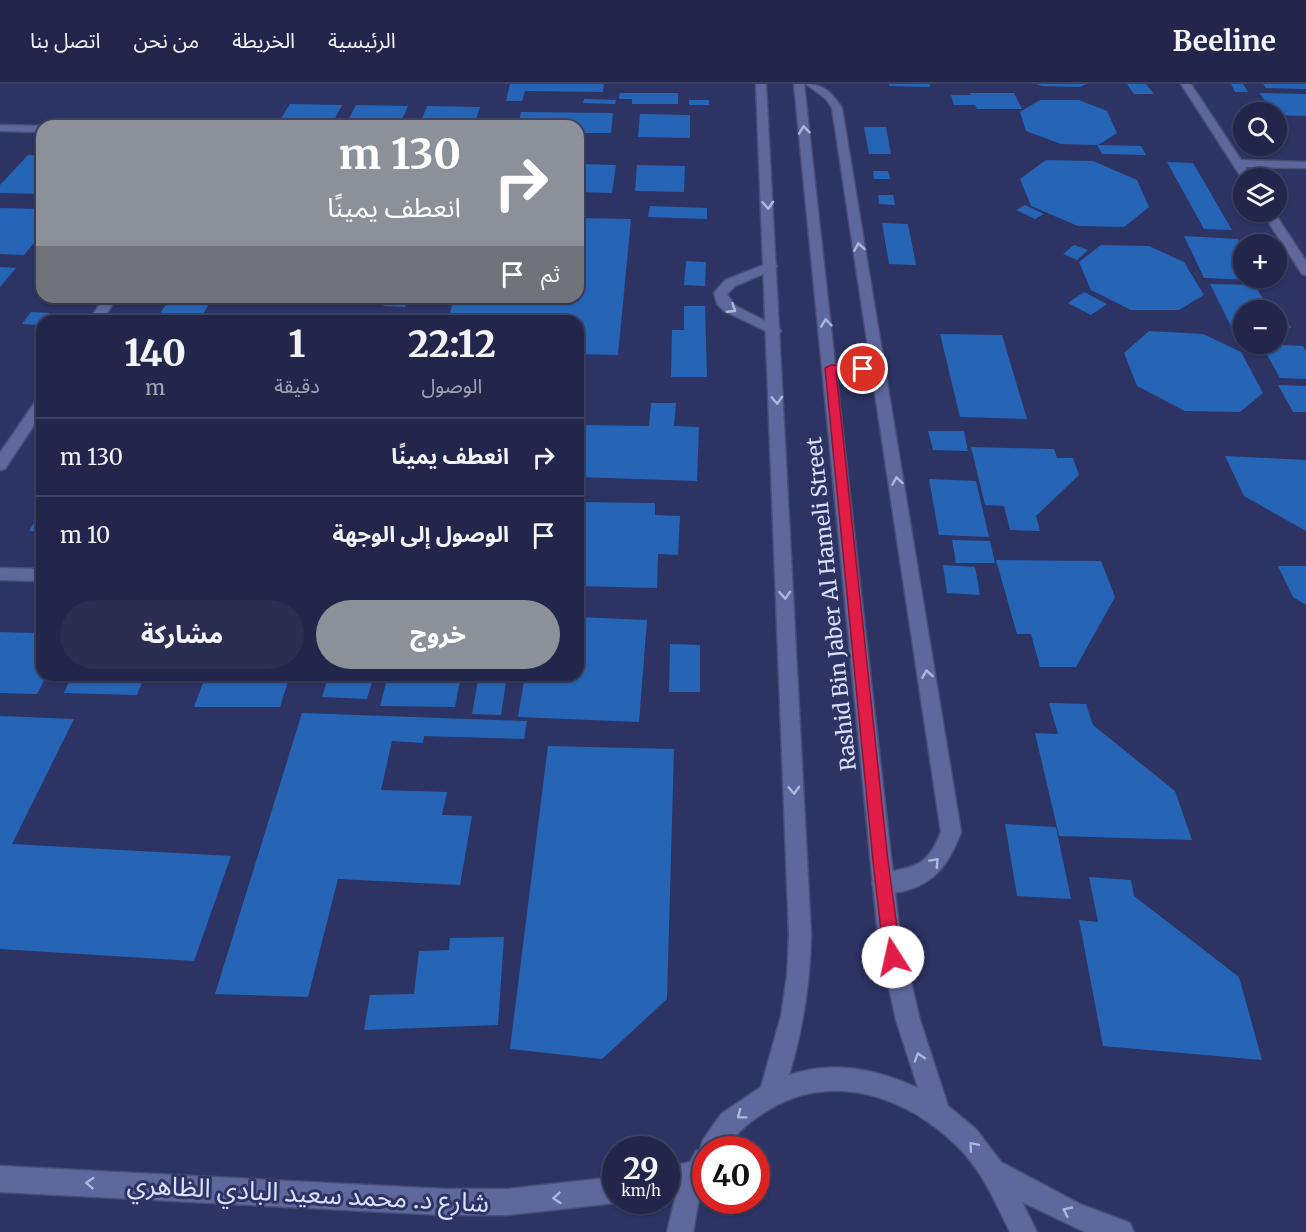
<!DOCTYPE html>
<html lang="ar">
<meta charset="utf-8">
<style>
:root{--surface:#22264a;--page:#2a2e51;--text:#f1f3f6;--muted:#a2a5b5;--line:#3f4362;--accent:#8c9099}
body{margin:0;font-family:Merriweather,"Noto Sans Arabic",serif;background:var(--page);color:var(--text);direction:rtl;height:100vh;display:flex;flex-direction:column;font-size:22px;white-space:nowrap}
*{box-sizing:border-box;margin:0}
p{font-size:20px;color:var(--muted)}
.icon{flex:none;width:33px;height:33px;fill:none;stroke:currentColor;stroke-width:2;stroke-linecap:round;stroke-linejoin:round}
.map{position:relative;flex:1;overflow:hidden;direction:ltr}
.sheet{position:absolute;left:36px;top:231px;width:548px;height:366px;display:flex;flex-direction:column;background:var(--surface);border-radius:18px;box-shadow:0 2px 4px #0004,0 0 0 2px var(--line);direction:rtl}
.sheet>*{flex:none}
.guide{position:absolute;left:36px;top:36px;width:548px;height:183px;border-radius:18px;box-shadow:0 2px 4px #0004,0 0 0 2px var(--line);direction:rtl;background:#8c9099;color:#fff;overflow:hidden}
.tools{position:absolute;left:1233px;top:18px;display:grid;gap:12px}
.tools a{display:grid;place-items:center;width:54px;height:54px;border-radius:50%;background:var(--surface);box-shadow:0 2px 4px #0004,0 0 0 2px var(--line);font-size:30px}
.speed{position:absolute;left:602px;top:1052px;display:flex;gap:12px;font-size:30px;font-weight:700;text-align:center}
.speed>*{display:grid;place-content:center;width:78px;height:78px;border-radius:50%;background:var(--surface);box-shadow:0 2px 4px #0004,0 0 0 2px var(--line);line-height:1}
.speed small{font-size:15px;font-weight:400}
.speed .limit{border:9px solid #d22;background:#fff;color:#111}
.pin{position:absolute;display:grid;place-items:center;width:51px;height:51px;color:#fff;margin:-26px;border:3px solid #fff;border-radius:50%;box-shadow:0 2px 6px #0007}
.me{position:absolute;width:66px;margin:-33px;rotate:350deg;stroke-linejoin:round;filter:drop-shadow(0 0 4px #0008)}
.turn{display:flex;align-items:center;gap:21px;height:126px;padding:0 24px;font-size:27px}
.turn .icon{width:78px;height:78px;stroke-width:2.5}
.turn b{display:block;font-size:42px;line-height:51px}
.then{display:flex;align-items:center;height:57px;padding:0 24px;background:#0003;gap:12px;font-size:22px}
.eta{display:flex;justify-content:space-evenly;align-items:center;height:102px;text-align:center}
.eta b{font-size:36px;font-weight:800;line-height:42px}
.primary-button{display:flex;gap:12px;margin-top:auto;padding:12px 24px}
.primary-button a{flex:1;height:69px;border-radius:36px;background:var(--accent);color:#fff;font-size:24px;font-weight:800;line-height:69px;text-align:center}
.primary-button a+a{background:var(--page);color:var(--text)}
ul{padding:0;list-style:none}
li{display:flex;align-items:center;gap:18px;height:78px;padding:0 24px;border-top:2px solid var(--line)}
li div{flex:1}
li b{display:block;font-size:22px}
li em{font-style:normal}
header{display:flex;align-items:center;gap:36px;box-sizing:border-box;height:84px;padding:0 30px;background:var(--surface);border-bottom:2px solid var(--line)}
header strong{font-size:28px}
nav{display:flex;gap:33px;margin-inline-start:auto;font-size:21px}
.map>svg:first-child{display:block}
.building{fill:#2665b6}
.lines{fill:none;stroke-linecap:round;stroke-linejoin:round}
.lane-casing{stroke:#4a4d76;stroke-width:3}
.street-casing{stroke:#4a4d76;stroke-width:3}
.secondary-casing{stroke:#4a4d76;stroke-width:3}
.lane{fill:#5f689d;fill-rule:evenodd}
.street{fill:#5f689d;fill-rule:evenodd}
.secondary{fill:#5f689d;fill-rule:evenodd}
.oneway{stroke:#afb7dd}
.route{fill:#e11d48;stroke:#92132f;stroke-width:1.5}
.labels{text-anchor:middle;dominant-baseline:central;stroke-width:6;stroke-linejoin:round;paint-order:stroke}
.street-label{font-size:21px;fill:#dae1ff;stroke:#2d3363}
.near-street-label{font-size:26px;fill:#dae1ff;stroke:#2d3363}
</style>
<header>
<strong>Beeline</strong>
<nav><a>الرئيسية</a><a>الخريطة</a><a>من نحن</a><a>اتصل بنا</a></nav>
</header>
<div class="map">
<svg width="1306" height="1148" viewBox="0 0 1306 1148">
<rect width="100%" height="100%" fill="#2d3363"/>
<path class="building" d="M 510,0 L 604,0 L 603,8 L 525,7 L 522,17 L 506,17 Z
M 889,0 L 930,0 L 930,3 L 889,2 Z
M 1036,0 L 1086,0 L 1080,3 L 1042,2 Z
M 1127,0 L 1146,0 L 1154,10 L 1134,10 Z
M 1231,0 L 1243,0 L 1248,8 L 1235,8 Z
M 1263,0 L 1306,0 L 1306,5 L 1266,4 Z
M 620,9 L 678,9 L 678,20 L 632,20 L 632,15 L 619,15 Z
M 970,9 L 1014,9 L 1022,25 L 977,25 L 975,21 L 954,21 L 951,11 L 971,11 Z
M 1259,9 L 1306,10 L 1306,32 L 1276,31 Z
M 584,15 L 616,16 L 615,20 L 583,19 Z
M 689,16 L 709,16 L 709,21 L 689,21 Z
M 1040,16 L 1079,16 L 1107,27 L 1117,49 L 1098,61 L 1141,62 L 1146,71 L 1102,70 L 1097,61 L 1061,60 L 1026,47 L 1020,28 Z
M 290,20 L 342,21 L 331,42 L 277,41 Z
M 356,21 L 408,22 L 399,42 L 345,42 Z
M 427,22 L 480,23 L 474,42 L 419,42 Z
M 521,28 L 613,29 L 611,49 L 578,49 L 578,42 L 518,42 Z
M 640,30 L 690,31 L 690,54 L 638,53 Z
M 864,43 L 886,43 L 891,70 L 869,70 Z
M 28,71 L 42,71 L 42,110 L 0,109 L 0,101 Z
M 1046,76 L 1093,77 L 1137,96 L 1149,123 L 1124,143 L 1078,142 L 1031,122 L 1020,95 Z
M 1167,78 L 1193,79 L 1232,146 L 1204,145 Z
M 578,80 L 616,81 L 612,109 L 578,108 Z
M 637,81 L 685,82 L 684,108 L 635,107 Z
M 873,87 L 888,87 L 890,95 L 874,95 Z
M 878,111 L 893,111 L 895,121 L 879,120 Z
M 1025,121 L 1044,130 L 1035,135 L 1016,126 Z
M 650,122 L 707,124 L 707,135 L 648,133 Z
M 0,124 L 42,125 L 42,149 L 24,171 L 0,170 Z
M 578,134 L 631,135 L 618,271 L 578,270 L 578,237 L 448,237 L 454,213 L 578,213 Z
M 882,139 L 908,140 L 916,181 L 889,180 Z
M 1184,152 L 1238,155 L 1242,162 L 1235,162 L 1244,179 L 1244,194 L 1251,194 L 1252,196 L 1204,194 Z
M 1074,161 L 1088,166 L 1077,176 L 1063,170 Z
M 1101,161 L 1149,162 L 1184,178 L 1204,211 L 1179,226 L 1131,226 L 1091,206 L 1079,178 Z
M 686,177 L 706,178 L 705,202 L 684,201 Z
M 0,183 L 16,184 L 0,203 Z
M 1210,200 L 1255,201 L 1269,226 L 1244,226 L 1244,242 L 1231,242 Z
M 1084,208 L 1107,220 L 1091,231 L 1068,219 Z
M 171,213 L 265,213 L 261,221 L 210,219 L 198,237 L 155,237 Z
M 387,213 L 408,213 L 405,223 L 383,222 Z
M 684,222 L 705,222 L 707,293 L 671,293 L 672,246 L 684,246 Z
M 31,228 L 50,229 L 41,241 L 22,240 Z
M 1276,234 L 1286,234 L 1291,244 L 1276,243 Z
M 1149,247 L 1203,250 L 1241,268 L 1263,309 L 1240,328 L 1185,327 L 1137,302 L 1124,269 Z
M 940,250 L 1002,251 L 1027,335 L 960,333 Z
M 1261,260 L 1303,262 L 1306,267 L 1306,295 L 1280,294 Z
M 1278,301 L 1306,302 L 1306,328 L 1293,328 Z
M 651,319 L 676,319 L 674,342 L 699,343 L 697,397 L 578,393 L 578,341 L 649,342 Z
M 928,347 L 964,347 L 968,367 L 933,366 Z
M 971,363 L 1054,365 L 1057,374 L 1073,374 L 1079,391 L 1036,432 L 1040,447 L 1010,446 L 1004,422 L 985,421 Z
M 1225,372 L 1306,376 L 1306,447 L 1244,412 Z
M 929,395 L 976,397 L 989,453 L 939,451 Z
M 578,418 L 655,419 L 655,431 L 680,432 L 678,471 L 658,470 L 657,504 L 578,502 Z
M 42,426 L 42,448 L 29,447 Z
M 952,456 L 990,457 L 995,479 L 956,479 Z
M 996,476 L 1101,477 L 1115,513 L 1076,583 L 1040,583 L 1031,550 L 1017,550 Z
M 943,481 L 975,483 L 980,511 L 947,509 Z
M 1278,482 L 1306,482 L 1306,521 L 1293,513 Z
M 42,532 L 42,591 L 47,591 L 37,610 L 0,609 L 0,548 L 33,549 Z
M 578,533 L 647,536 L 639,638 L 518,633 L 525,591 L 578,591 Z
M 670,560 L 700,561 L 700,608 L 669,608 Z
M 72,591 L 145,591 L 137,611 L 64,609 Z
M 181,591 L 290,591 L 280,623 L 194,623 L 204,596 L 179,596 Z
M 329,591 L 374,591 L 367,615 L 322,613 Z
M 388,591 L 461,591 L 455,623 L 380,622 Z
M 479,591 L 507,591 L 501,631 L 472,630 Z
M 1049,619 L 1086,620 L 1093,641 L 1175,707 L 1192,756 L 1059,752 L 1035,649 L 1058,650 Z
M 302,629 L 527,637 L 524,655 L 424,652 L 423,659 L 392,657 L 381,706 L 447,708 L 442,731 L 472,732 L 460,801 L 338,795 L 308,913 L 215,910 Z
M 0,632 L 74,635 L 12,760 L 231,772 L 194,877 L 0,865 Z
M 548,662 L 674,665 L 667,915 L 602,975 L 510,965 Z
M 1005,740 L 1056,743 L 1071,815 L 1017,812 Z
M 1089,793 L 1131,796 L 1134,812 L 1239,893 L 1262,976 L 1103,962 L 1079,836 L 1098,838 Z
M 504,853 L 498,941 L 364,946 L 370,911 L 414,910 L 419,867 L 449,866 L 450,854 Z"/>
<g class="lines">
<defs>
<path id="lane" d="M 806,0 C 824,0 833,10 842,24 L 961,748 C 950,778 936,799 904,807 C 894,809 885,811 876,807 L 872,800 L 876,793 C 909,779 924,791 941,748 L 832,24 L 826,15 Z
M 771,178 L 777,182 L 775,185 L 735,202 L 727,210 L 734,221 L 779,244 L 781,247 L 779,250 L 774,251 L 724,227 L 717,220 L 714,209 L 725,196 Z"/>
<path id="street" d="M 1181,0 L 1191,0 L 1241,76 L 1306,78 L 1306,84 L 1245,83 L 1253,94 L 1243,96 Z
M 0,41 L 42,42 L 43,42 L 42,48 L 0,47 Z
M 1262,128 L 1274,128 L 1306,177 L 1306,191 L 1302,190 Z
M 105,213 L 117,213 L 102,237 L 88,237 Z
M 42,313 L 42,329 L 5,385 L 0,386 L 0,369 L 37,315 Z
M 0,484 L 42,485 L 42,497 L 0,496 Z"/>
<path id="secondary" d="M 756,0 L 766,0 L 811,851 C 810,899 803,945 789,991 C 834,976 876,985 918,1004 L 896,936 L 878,852 L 794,0 L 804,0 L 835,280 L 879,282 L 886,286 L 879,290 L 836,289 L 900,852 L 920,936 L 948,1022 L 976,1045 L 1001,1078 L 1080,1120 L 1130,1139 L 1134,1148 L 1085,1148 L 1022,1118 L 1037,1148 L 1010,1148 C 995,1118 982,1086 957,1062 C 907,1013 834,987 770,1025 C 752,1036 737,1047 726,1065 L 705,1065 L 705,1101 L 698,1120 L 693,1148 L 667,1148 L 677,1106 L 666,1109 L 666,1083 L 690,1078 L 696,1067 L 700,1066 L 703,1056 L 721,1030 L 761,1003 L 781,932 L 787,892 L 789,851 Z
M 0,1082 L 444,1105 L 507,1105 L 615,1093 L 615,1116 L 622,1116 L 615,1119 L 507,1131 L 444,1131 L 0,1108 Z"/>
</defs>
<use href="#lane" class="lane-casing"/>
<use href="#street" class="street-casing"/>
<use href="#secondary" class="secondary-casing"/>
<use href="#lane" class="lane"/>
<use href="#street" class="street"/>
<use href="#secondary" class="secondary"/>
</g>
<defs><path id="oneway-chevron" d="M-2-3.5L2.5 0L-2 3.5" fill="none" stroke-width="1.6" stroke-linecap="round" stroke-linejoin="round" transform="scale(1.5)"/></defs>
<g class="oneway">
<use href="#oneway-chevron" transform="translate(804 46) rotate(-96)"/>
<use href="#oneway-chevron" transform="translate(768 121) rotate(87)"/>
<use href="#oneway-chevron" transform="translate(859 163) rotate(-99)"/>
<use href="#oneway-chevron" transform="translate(732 225) rotate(33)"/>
<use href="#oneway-chevron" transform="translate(826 239) rotate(-96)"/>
<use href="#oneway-chevron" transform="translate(777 316) rotate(87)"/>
<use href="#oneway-chevron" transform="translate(897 397) rotate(-99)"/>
<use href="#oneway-chevron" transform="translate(785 511) rotate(87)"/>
<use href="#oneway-chevron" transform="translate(927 590) rotate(-99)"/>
<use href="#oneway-chevron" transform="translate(794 706) rotate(87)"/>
<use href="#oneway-chevron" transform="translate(935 778) rotate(-47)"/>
<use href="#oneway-chevron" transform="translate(919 973) rotate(-107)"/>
<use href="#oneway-chevron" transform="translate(741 1031) rotate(143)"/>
<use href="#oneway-chevron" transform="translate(973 1062) rotate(-130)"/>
<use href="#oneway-chevron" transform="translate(90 1099) rotate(-177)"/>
<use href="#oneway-chevron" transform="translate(557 1114) rotate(175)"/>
<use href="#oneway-chevron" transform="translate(1067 1127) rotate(-155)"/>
</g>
<path class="route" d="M 831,281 L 863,282 L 868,285 L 863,289 L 836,288 L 888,777 L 901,873 L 899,878 L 893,881 L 887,878 L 884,873 L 873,777 L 825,284 Z"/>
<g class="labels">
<g class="street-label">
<text transform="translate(831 520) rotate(-96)">Rashid Bin Jaber Al Hameli Street</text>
</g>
<g class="near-street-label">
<text transform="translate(308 1109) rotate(3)">شارع د. محمد سعيد البادي الظاهري</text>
</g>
</g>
</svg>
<div class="tools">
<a><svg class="icon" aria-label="search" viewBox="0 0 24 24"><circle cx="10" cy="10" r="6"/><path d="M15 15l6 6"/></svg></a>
<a><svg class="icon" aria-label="layers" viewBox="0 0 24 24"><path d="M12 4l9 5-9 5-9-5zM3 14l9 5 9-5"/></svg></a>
<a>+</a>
<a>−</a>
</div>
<div class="speed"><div>29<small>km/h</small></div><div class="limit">40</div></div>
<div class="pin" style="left:863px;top:285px;background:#d93025"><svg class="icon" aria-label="arrive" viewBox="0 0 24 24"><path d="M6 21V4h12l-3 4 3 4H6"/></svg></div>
<svg class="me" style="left:893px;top:873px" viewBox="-20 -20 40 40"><circle r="19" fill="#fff"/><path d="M0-13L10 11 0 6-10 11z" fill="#e11d48"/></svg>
<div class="guide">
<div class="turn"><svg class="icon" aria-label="right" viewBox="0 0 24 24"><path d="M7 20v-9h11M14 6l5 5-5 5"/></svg><div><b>130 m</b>انعطف يمينًا</div></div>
<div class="then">ثم<svg class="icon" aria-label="arrive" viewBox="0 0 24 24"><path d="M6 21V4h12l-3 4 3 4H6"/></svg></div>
</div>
<section class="sheet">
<div class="eta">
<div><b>22:12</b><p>الوصول</p></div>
<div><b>1</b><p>دقيقة</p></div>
<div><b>140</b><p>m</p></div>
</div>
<ul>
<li><svg class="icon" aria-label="right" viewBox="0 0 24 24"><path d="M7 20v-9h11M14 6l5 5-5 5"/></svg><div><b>انعطف يمينًا</b></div><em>130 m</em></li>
<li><svg class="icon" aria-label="arrive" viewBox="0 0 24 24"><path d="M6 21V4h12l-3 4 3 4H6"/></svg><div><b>الوصول إلى الوجهة</b></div><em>10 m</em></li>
</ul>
<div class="primary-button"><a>خروج</a><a>مشاركة</a></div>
</section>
</div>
